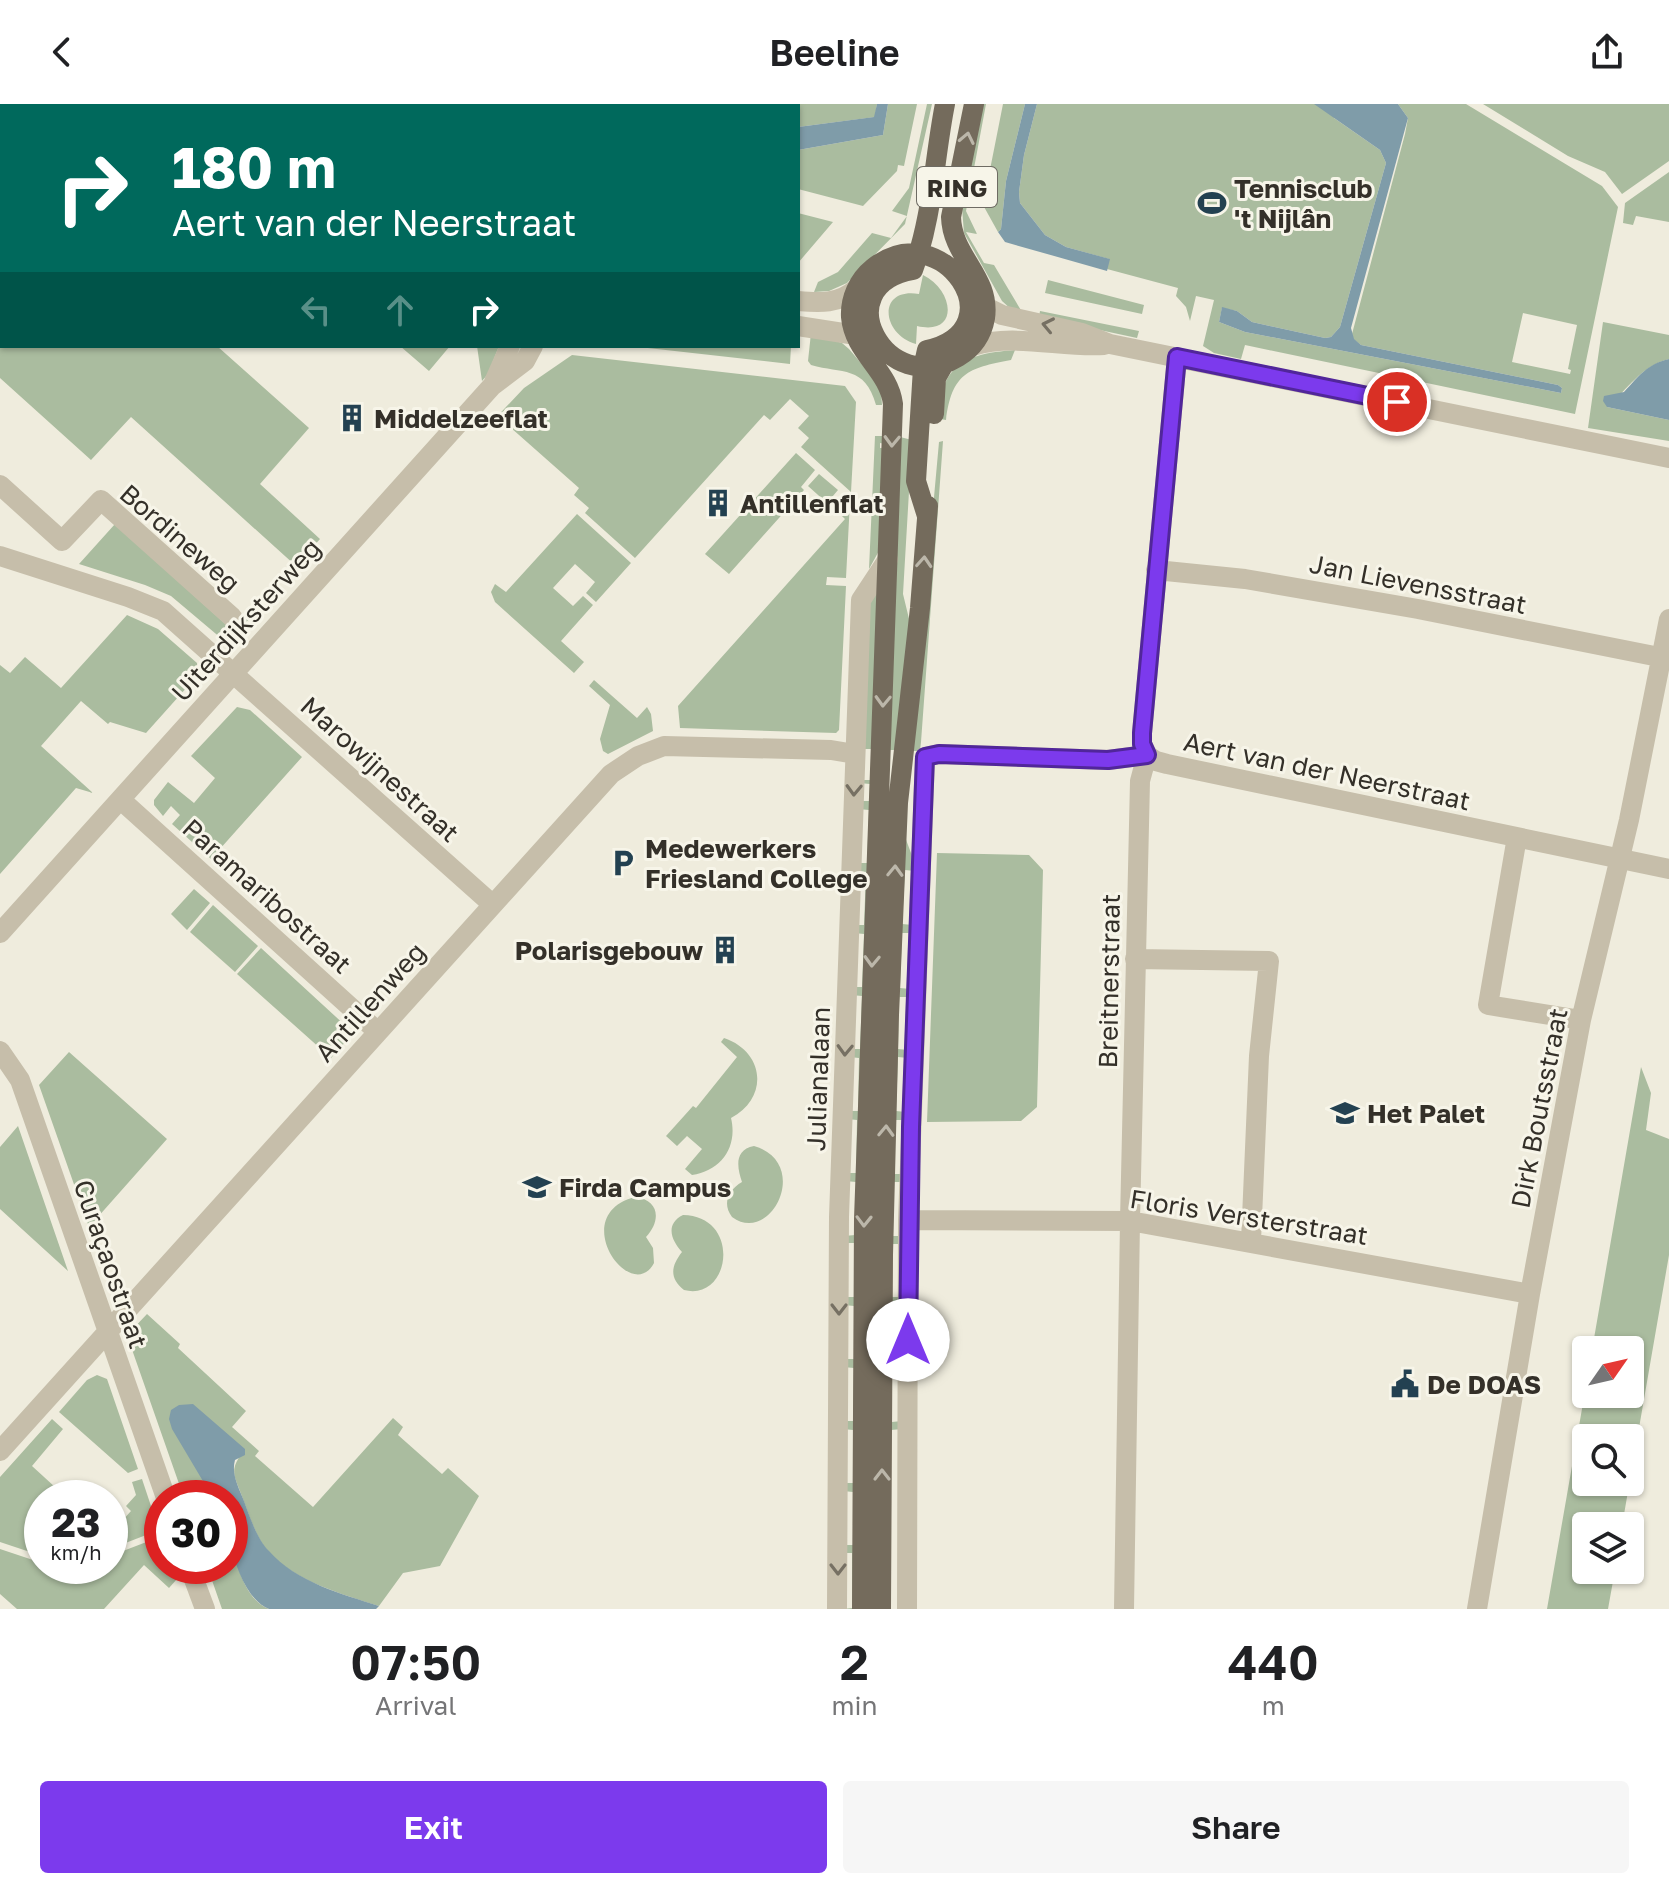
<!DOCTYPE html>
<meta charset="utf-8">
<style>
:root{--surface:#fff;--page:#f6f6f6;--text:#202124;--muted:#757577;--accent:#7c3aed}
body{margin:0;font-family:"Golos Text",sans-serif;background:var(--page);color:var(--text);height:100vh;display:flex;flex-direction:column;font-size:30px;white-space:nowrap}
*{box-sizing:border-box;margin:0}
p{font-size:26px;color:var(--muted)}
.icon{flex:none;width:44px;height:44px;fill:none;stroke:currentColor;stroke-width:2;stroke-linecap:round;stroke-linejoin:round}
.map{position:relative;height:1505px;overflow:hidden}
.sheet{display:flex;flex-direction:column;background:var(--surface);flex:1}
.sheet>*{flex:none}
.top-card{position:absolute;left:0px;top:0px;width:800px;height:244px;box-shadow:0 2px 6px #0004;background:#00695c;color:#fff;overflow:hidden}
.needle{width:52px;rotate:56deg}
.buttons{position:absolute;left:1572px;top:1232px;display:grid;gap:16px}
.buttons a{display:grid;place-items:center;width:72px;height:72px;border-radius:8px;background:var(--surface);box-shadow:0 2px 6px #0004;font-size:40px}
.speed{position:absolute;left:24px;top:1376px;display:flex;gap:16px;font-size:40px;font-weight:700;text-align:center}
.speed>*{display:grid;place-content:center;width:104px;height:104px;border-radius:50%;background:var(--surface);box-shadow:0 2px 6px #0004;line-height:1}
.speed small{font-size:20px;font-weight:400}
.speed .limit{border:12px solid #d22;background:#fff;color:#111}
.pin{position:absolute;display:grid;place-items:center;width:68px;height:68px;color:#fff;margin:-34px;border:4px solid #fff;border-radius:50%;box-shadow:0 2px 8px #0007}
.me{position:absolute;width:88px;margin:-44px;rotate:0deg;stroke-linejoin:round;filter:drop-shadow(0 0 6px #0008)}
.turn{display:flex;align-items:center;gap:28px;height:168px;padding:0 40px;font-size:36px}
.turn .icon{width:104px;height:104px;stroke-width:2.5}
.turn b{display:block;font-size:56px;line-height:68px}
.lanes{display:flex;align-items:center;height:76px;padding:0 40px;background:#0003;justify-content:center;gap:40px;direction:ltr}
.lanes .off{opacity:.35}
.eta{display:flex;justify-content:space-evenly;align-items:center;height:136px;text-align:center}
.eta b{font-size:48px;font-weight:600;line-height:56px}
.button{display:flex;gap:16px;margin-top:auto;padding:16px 40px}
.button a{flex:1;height:92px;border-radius:8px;background:var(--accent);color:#fff;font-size:32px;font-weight:600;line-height:92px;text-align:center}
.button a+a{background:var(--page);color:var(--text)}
header{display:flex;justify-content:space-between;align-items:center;height:104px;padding:0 40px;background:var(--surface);font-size:36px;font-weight:600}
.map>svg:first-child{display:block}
.green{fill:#aabc9f;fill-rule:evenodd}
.water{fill:#7f9ca9}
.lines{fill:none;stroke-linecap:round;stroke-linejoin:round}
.minor{stroke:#c6beaa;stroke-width:20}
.major{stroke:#746b5c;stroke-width:20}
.oneway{stroke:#bcb7aa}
.oneway2{stroke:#767063}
.route-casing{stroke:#51269a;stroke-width:20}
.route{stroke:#7c3aed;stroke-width:14}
.labels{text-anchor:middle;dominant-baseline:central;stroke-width:6;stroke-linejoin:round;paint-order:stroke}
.shield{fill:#f7f5e9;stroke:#6e6b63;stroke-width:2}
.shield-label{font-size:24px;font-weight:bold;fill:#343029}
.poi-label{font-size:26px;font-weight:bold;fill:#343029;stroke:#f7f5e9;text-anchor:start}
.street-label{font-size:26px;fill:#343029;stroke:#f7f5e9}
</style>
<header><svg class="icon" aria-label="back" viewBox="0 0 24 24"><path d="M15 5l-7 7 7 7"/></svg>Beeline<svg class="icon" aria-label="share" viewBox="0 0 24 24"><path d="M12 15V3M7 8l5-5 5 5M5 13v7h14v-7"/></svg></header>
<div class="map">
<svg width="1669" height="1505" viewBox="0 0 1669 1505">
<rect width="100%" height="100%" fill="#efecdd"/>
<path class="green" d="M 0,0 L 877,0 L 875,13 L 798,23 L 798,2 L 2,2 L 0,119 Z
M 888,0 L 917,0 L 904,62 L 898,61 L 897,67 L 863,102 L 798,85 L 798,46 L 883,31 Z
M 927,0 L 932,0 L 905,120 L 847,179 L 829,187 L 814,188 L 818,178 L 838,168 L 872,129 L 891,134 L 907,112 L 892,107 L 909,84 Z
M 981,0 L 986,0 L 966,107 L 977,130 L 966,128 L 984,159 L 994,161 L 1022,208 L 1012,206 L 1002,197 L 964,129 L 962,104 Z
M 1003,0 L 1025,0 L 1006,77 L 1001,125 L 998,128 L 983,101 Z
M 1037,0 L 1332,0 L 1334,14 L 1380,46 L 1386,59 L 1340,223 L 1331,233 L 1325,234 L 1252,218 L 1237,207 L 1222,204 L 1219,218 L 1245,228 L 1561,289 L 1562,284 L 1558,281 L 1361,241 L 1353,235 L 1352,230 L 1405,30 L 1408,14 L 1398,0 L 1466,0 L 1602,82 L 1618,103 L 1575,310 L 1245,241 L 1241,255 L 1214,249 L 1203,242 L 1214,196 L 1196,192 L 1190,217 L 1186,203 L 1176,192 L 1178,184 L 1107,165 L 1109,155 L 1066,143 L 1045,131 L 1020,99 L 1019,88 L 1024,51 ZM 1523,209 L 1577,221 L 1568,265 L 1571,266 L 1570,270 L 1512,258 Z
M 1483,0 L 1669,0 L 1669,57 L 1622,90 L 1605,68 L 1568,52 Z
M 1669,68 L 1669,118 L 1636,112 L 1633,121 L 1623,119 L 1625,99 Z
M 798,109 L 833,118 L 798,159 Z
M 923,171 C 955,187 959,232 917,222 L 916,240 C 881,230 877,183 919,190 Z
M 1048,176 L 1144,201 L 1142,210 L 1045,189 Z
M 1040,207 L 1139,227 L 1137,234 L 1039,213 Z
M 1603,218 L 1669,231 L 1669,255 C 1641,262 1628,285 1607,303 L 1669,316 L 1669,337 L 1588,324 Z
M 811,229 L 842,239 L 849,245 L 871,271 L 881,287 L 882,301 L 876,301 C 865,261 842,270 811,261 L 808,257 Z
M 0,236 L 2,242 L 217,242 L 309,324 L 260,380 L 320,435 L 296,462 L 131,313 L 91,356 L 0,274 Z
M 400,242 L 450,242 L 429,267 Z
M 477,242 L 499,242 L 488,270 L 482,277 Z
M 630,242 L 791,242 L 790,260 Z
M 1015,246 L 1011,256 C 967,264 952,270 946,316 L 940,315 C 942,304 941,287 946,277 C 959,251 990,248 1015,246 Z
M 572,251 L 845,282 L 856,298 L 851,388 L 801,343 L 809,334 L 798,324 L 809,312 L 790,295 L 770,316 L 764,311 L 635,454 L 585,409 L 589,404 L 574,391 L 579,384 L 502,316 L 493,326 L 488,322 L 524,284 Z
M 875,332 L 883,332 L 885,340 L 880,339 L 880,344 L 885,344 L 880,445 L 869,465 Z
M 900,333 L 912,336 L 903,490 L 911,523 L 897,646 L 888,646 Z
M 943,337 L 921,638 L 920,647 L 911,647 L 939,338 Z
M 796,349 L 815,366 L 801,383 L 804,386 L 729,470 L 705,450 Z
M 819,370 L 838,386 L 827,399 L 808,382 Z
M 843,390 L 850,397 L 846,474 L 827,473 L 826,481 L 846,482 L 839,626 L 836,629 L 680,624 L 678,602 L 845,415 L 832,402 Z
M 577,410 L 631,459 L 596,498 L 586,489 L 595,478 L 575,460 L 553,484 L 573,502 L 583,492 L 593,501 L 561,537 L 584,558 L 574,569 L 495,498 L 491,488 L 495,480 L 506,488 Z
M 115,420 L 231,525 L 245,511 L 249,515 L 231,535 L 222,535 L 171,492 L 145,481 L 79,460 Z
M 879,484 L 874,645 L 862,645 L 867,504 Z
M 127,511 L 158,525 L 197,559 L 197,572 L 146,629 L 110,618 L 108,620 L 81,597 L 41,642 L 93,689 L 76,684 L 0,770 L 0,561 L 10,569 L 25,553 L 61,584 Z
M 594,576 L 637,614 L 647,603 L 651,610 L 653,627 L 608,650 L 603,647 L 600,635 L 610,601 L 589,582 Z
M 237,603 L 250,606 L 302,653 L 211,755 L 172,720 L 180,711 L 171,702 L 163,712 L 154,701 L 154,696 L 168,678 L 194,699 L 215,674 L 191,652 Z
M 859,676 L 872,676 L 855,1505 L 843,1505 L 852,1504 L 852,1449 L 842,1449 L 843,1441 L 853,1441 L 853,1388 L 843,1387 L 843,1379 L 853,1379 L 853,1326 L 843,1325 L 843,1317 L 853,1317 L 854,1264 L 843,1263 L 843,1255 L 854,1255 L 854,1202 L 844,1201 L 844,1193 L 854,1193 L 854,1139 L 844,1139 L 844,1132 L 855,1131 L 856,1078 L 845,1077 L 846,1069 L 856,1069 L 857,1016 L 847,1015 L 847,1007 L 858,1007 L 859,954 L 849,953 L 849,945 L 860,945 L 862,892 L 851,891 L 851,883 L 862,883 L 864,830 L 854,829 L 854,821 L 864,821 L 866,768 L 856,767 L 856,759 L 867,759 L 869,706 L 858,705 L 859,697 L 869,697 L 870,680 L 859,679 Z
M 905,733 L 914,757 L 915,767 L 905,766 L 902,820 L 913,821 L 912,829 L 902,829 L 900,884 L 910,885 L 910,893 L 899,893 L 898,945 L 908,946 L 908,954 L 898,953 L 896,1007 L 906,1008 L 906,1016 L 895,1016 L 894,1070 L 904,1070 L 904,1078 L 894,1078 L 893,1132 L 903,1132 L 902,1140 L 892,1140 L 892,1193 L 902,1193 L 902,1201 L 892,1201 L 892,1255 L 902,1255 L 902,1263 L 892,1263 L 892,1318 L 902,1317 L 902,1325 L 891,1326 L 889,1176 Z
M 937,749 L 1029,751 L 1043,766 L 1037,1003 L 1021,1017 L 927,1018 Z
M 194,785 L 210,799 L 187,826 L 171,810 Z
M 213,801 L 258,842 L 235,868 L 190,828 Z
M 261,844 L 348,924 L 348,935 L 331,954 L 237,870 Z
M 724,934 C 765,948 769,994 731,1014 C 738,1043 721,1067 692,1071 L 685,1065 L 702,1045 L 687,1032 L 677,1042 L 666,1032 L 693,1002 L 696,1004 L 737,953 L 721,938 Z
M 69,948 L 167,1035 L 89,1123 L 39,981 Z
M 1641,963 L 1651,989 L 1646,1026 L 1669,1035 L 1669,1151 L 1622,1422 L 1586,1422 L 1586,1466 L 1615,1466 L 1608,1505 L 1547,1505 L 1586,1282 L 1586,1290 L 1630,1290 L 1630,1246 L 1592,1246 ZM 1630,1334 L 1630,1378 L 1586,1378 L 1586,1334 Z
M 18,1022 L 68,1167 L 0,1105 L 0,1043 Z
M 754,1042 C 812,1059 771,1142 732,1113 C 722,1100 728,1086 742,1078 C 737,1063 734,1046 754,1042 Z
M 635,1093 C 660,1096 661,1117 646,1133 L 653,1144 L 654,1159 C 631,1202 566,1111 635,1093 Z
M 683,1111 C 742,1112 731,1198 684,1186 C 669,1174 671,1162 682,1148 C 671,1136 665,1120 683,1111 Z
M 147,1210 L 180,1240 L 178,1244 L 246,1307 L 232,1323 L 259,1347 L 255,1352 L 313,1403 L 393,1314 L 403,1323 L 398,1331 L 442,1370 L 448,1364 L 479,1392 L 440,1462 L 403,1469 L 379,1502 C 344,1491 291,1476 267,1446 C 256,1433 249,1411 243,1395 C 234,1370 228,1367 245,1345 L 201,1371 L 213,1394 L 184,1394 L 129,1237 L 129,1229 Z
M 97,1271 L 107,1275 L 138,1365 L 128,1369 L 59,1308 L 87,1276 Z
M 52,1315 L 63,1325 L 32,1362 L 67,1394 L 42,1394 L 42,1452 L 0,1438 L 0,1373 Z
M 142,1375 L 159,1426 L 110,1445 L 110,1430 L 131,1407 L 126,1402 L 136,1391 L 132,1378 Z
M 162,1432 L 162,1462 L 172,1462 L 177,1475 L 169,1484 L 144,1461 L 104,1505 L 17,1505 L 0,1490 L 0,1445 L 42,1459 L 42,1462 L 110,1462 L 110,1452 Z
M 230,1438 C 238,1461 244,1495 269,1505 L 222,1505 L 207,1462 L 230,1462 Z"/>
<path class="water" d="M 877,0 L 888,0 L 883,31 L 798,46 L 798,23 L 874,13 Z
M 1025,0 L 1037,0 L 1024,51 L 1019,88 L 1020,99 L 1045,131 L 1066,143 L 1110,155 L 1107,167 L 1005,138 L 998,128 L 1001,125 L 1006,77 Z
M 1314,0 L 1398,0 L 1408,14 L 1351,224 L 1354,235 L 1361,241 L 1558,281 L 1562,284 L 1561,289 L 1245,228 L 1219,218 L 1222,203 L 1237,207 L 1252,218 L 1325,234 L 1331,233 L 1340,223 L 1386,59 L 1380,46 Z
M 1669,255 L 1669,316 L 1607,303 L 1603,297 L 1604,292 L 1624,288 C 1639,272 1647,260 1669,255 Z
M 193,1300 L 245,1345 L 245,1351 L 235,1356 C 231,1370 239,1384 244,1397 C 250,1413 257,1435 269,1447 C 296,1478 342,1490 379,1502 L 376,1505 L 269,1505 C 247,1496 235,1462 231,1440 C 227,1426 230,1408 230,1394 L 213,1394 L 172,1325 L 169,1315 L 171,1306 L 179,1301 Z"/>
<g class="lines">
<path class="minor" d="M 798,197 C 820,199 839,200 856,185
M 986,203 L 1002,211 L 1082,229 L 1110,240 L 1669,354
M 0,219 L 2,219
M 798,222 L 856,231
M 973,242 C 1014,229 1062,244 1104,241
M 494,278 L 510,242
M 0,381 L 62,437 L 101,396 L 232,513
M 0,452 L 128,493 L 163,507 L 492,800
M 1156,466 L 1245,475 L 1418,505 L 1669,555
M 121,696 L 378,928
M 1517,733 L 1488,901 L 1581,916
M 0,829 L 492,282 L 525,257 L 533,242
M 1135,855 L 1269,857 L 1259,952 L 1251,1137
M 0,947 L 20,976 L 166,1394
M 908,1116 L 1130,1117 L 1530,1190
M 0,1347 L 611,670 L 638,652 L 664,642 L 831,646 L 855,650
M 189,1462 L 205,1505
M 837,1505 L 839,1113 L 861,496 L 888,455
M 907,1505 L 908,1116 L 925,653 L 939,650 L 1108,656 L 1147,651 L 1156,657 L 1167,660 L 1669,765
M 1124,1505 L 1130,1117 L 1140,677 L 1147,651 L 1142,640 L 1142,629 L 1177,253
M 1477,1505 L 1530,1190 L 1581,916 L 1629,716 L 1669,515"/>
<path class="major" d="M 945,0 C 934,55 933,112 913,166 C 824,182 886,297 958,253 C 973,244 982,231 985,214 C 991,173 952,153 951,113 L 974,0
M 934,310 L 936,274 L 944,260
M 862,1505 L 864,1115 L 893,300 C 889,266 854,249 851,213 C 850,195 858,176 873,164 C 942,109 1020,225 927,246 L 923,264 L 916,377 L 927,412
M 881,1505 L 883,1151 L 889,911 L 898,699 L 920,504 L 928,402"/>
</g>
<defs><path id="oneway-chevron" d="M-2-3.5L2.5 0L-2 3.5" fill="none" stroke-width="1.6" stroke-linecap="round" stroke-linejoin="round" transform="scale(2)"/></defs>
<g class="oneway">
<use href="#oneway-chevron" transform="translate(967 34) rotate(-78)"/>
<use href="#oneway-chevron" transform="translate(892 337) rotate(92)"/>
<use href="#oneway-chevron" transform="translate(924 458) rotate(-86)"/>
<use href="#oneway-chevron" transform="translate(883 597) rotate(92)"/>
<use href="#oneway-chevron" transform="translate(895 767) rotate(-88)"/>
<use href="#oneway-chevron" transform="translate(872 857) rotate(92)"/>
<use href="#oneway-chevron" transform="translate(886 1027) rotate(-88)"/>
<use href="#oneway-chevron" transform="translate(864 1117) rotate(91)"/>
<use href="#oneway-chevron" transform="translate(882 1371) rotate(-90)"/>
</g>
<g class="oneway2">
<use href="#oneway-chevron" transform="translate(1048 221) rotate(-168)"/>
<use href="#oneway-chevron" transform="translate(854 686) rotate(92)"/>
<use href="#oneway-chevron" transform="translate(845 946) rotate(92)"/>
<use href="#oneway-chevron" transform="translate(839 1205) rotate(90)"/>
<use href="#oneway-chevron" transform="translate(838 1465) rotate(90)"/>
</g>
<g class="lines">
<defs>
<path id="route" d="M 908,1236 L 911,1023 L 925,653 L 939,650 L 1108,656 L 1147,651 L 1142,640 L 1142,629 L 1177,253 L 1397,298"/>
</defs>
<use href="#route" class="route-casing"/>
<use href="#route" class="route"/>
</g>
<defs>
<symbol id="stadium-bare" viewBox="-9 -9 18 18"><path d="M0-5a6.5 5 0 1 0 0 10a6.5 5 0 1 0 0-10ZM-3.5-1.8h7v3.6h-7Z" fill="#234151" stroke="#f7f5e9" stroke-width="2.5" paint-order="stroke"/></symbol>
<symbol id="building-bare" viewBox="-9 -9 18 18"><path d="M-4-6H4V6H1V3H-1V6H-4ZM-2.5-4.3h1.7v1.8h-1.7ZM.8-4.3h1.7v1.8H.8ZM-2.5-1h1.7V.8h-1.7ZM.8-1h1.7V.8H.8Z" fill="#234151" stroke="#f7f5e9" stroke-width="2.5" paint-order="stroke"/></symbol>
<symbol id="parking-bare" viewBox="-9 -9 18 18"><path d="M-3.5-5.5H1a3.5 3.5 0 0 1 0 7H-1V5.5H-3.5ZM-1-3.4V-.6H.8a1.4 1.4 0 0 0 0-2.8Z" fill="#234151" stroke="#f7f5e9" stroke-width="2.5" paint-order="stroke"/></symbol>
<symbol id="school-bare" viewBox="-9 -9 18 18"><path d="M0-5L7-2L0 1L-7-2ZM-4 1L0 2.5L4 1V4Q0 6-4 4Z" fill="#234151" stroke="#f7f5e9" stroke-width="2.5" paint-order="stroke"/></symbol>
<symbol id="university-bare" viewBox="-9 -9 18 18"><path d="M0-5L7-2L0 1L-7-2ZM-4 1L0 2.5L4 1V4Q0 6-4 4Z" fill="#234151" stroke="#f7f5e9" stroke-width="2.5" paint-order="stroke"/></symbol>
<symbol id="civic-bare" viewBox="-9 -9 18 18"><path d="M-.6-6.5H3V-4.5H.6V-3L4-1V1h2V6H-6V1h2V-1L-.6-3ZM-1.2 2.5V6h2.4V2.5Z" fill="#234151" stroke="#f7f5e9" stroke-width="2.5" paint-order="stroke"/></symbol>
</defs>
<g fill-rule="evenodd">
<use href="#stadium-bare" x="1192" y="79" width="40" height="40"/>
<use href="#building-bare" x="332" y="294" width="40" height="40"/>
<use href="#building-bare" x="698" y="379" width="40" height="40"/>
<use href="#parking-bare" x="603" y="739" width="40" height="40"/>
<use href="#building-bare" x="705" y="826" width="40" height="40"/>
<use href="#school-bare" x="1325" y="989" width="40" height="40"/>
<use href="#university-bare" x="517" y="1063" width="40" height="40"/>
<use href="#civic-bare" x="1385" y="1260" width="40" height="40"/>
</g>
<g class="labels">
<rect class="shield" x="917" y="63" width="80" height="40" rx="6"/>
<g class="shield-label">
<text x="957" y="83">RING</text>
</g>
<g class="poi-label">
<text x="1234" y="84">Tennisclub<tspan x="1234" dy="30">'t Nijlân</tspan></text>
<text x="374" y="314">Middelzeeflat</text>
<text x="740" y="399">Antillenflat</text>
<text x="645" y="744">Medewerkers<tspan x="645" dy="30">Friesland College</tspan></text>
<text x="703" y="846" text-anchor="end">Polarisgebouw</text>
<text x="1367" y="1009">Het Palet</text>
<text x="559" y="1083">Firda Campus</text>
<text x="1427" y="1280">De DOAS</text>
</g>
<g class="street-label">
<text transform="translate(180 434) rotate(41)">Bordineweg</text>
<text transform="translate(1418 480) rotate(11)">Jan Lievensstraat</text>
<text transform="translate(246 516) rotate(-48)">Uiterdijksterweg</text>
<text transform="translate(380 665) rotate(42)">Marowijnestraat</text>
<text transform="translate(1327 667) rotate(12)">Aert van der Neerstraat</text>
<text transform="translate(267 792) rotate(42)">Paramaribostraat</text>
<text transform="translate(1109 877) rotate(-89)">Breitnerstraat</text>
<text transform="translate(370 898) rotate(-48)">Antillenweg</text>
<text transform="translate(818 975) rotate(-88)">Julianalaan</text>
<text transform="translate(1539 1004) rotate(-79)">Dirk Boutsstraat</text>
<text transform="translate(1249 1113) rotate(9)">Floris Versterstraat</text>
<text transform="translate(111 1160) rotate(71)">Curaçaostraat</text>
</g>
</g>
</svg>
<div class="buttons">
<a><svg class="needle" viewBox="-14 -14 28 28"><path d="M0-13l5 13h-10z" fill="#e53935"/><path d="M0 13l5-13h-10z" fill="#757577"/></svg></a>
<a><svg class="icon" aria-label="search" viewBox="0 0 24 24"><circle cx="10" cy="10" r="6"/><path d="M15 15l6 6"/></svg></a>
<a><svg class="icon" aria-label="layers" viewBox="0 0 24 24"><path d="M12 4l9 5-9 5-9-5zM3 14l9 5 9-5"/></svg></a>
</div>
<div class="speed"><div>23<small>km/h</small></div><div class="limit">30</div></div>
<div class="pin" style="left:1397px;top:298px;background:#d93025"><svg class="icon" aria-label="arrive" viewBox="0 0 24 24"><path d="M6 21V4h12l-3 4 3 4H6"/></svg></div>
<svg class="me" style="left:908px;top:1236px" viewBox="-20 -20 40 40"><circle r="19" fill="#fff"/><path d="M0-13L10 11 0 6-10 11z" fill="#7c3aed"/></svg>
<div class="top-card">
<div class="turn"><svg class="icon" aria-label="right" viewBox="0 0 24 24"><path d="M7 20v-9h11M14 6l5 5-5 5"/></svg><div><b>180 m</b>Aert van der Neerstraat</div></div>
<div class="lanes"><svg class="icon off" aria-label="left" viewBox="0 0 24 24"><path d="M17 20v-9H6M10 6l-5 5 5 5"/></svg><svg class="icon off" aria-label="ahead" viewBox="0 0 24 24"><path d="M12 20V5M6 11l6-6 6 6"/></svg><svg class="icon" aria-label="right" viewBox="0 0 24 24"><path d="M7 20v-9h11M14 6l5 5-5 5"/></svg></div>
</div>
</div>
<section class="sheet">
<div class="eta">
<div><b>07:50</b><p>Arrival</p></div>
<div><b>2</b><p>min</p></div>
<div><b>440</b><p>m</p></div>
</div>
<div class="button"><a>Exit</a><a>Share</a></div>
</section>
